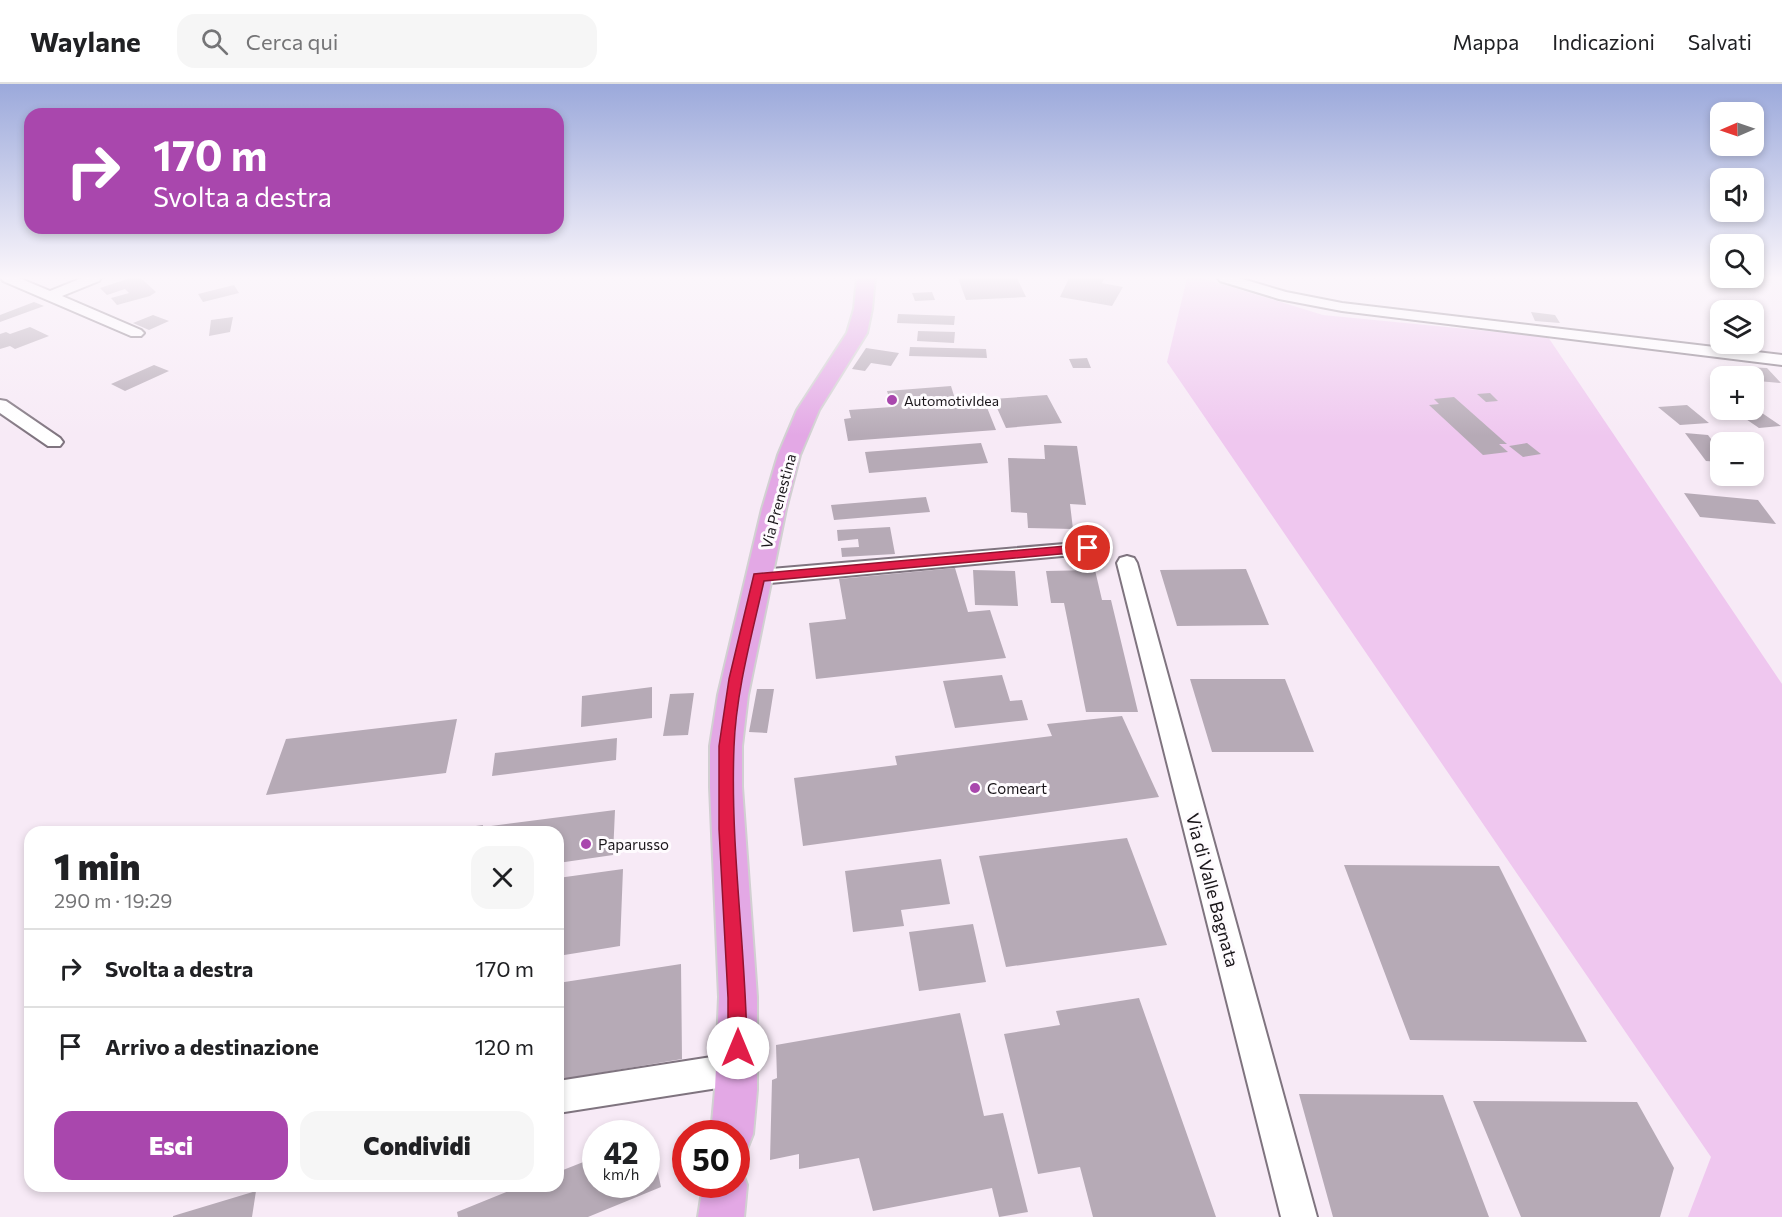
<!DOCTYPE html>
<html lang="it">
<meta charset="utf-8">
<style>
:root{--surface:#fff;--page:#f6f6f6;--text:#202124;--muted:#757577;--line:#e0e0e0;--accent:#a947ad}
body{margin:0;font-family:Commissioner,sans-serif;background:var(--page);color:var(--text);height:100vh;display:flex;flex-direction:column;font-size:22px;white-space:nowrap}
*{box-sizing:border-box;margin:0}
p{font-size:20px;color:var(--muted)}
.icon{flex:none;width:33px;height:33px;fill:none;stroke:currentColor;stroke-width:2;stroke-linecap:round;stroke-linejoin:round}
.map{position:relative;flex:1;overflow:hidden}
.details{position:absolute;left:24px;top:742px;width:540px;height:366px;display:flex;flex-direction:column;background:var(--surface);border-radius:18px;box-shadow:0 3px 9px #0003}
.details>*{flex:none}
.hud{position:absolute;left:24px;top:24px;width:540px;height:126px;border-radius:18px;box-shadow:0 3px 9px #0003;background:#a947ad;color:#fff;overflow:hidden}
.needle{width:39px;rotate:268deg}
.tools{position:absolute;left:1710px;top:18px;display:grid;gap:12px}
.tools a{display:grid;place-items:center;width:54px;height:54px;border-radius:12px;background:var(--surface);box-shadow:0 3px 9px #0003;font-size:30px}
.speed{position:absolute;left:582px;top:1036px;display:flex;gap:12px;font-size:30px;font-weight:700;text-align:center}
.speed>*{display:grid;place-content:center;width:78px;height:78px;border-radius:50%;background:var(--surface);box-shadow:0 3px 9px #0003;line-height:1}
.speed small{font-size:15px;font-weight:400}
.speed .limit{border:9px solid #d22;background:#fff;color:#111}
.pin{position:absolute;display:grid;place-items:center;width:51px;height:51px;color:#fff;margin:-26px;border:3px solid #fff;border-radius:50%;box-shadow:0 2px 6px #0007}
.me{position:absolute;width:66px;margin:-33px;rotate:0deg;stroke-linejoin:round;filter:drop-shadow(0 0 4px #0008)}
.turn{display:flex;align-items:center;gap:21px;height:126px;padding:0 30px;font-size:27px}
.turn .icon{width:78px;height:78px;stroke-width:2.5}
.turn b{display:block;font-size:42px;line-height:51px}
.round{display:grid;place-items:center;flex:none;width:63px;height:63px;border-radius:18px;background:var(--page)}
.summary{display:flex;align-items:center;justify-content:space-between;height:102px;padding:0 30px}
h1{font-size:36px;font-weight:800;line-height:45px}
.action{display:flex;gap:12px;margin-top:auto;padding:12px 30px}
.action a{flex:1;height:69px;border-radius:18px;background:var(--accent);color:#fff;font-size:24px;font-weight:800;line-height:69px;text-align:center}
.action a+a{background:var(--page);color:var(--text)}
ul{padding:0;list-style:none}
li{display:flex;align-items:center;gap:18px;height:78px;padding:0 30px;border-top:2px solid var(--line)}
li div{flex:1}
li b{display:block;font-size:22px}
li em{font-style:normal}
header{display:flex;align-items:center;gap:36px;box-sizing:border-box;height:84px;padding:0 30px;background:var(--surface);border-bottom:2px solid var(--line)}
header strong{font-size:28px}
nav{display:flex;gap:33px;margin-inline-start:auto;font-size:21px}
.search{width:420px;height:54px;background:var(--page);display:flex;align-items:center;gap:15px;box-sizing:border-box;padding:0 21px;border-radius:18px;color:var(--muted);font-size:22px}
.map>svg:first-child{display:block}
.green{fill:#efc7ef}
.building{fill:#b6aab6}
.lines{fill:none;stroke-linecap:round;stroke-linejoin:round}
.minor-casing{stroke:#7f747f;stroke-width:4}
.major-casing{stroke:#d1d0d1;stroke-width:4}
.minor{fill:#fff;fill-rule:evenodd}
.major{fill:#e3a8e5;fill-rule:evenodd}
.route{fill:#e11d48;stroke:#92132f;stroke-width:1.5}
.poi-dot{fill:#a947ad;stroke:#fefbfe;stroke-width:2}
.labels{text-anchor:middle;dominant-baseline:central;stroke-width:6;stroke-linejoin:round;paint-order:stroke}
.far-poi-label{font-size:14px;fill:#1a161a;stroke:#fefbfe;text-anchor:start}
.street-label{font-size:15px;fill:#1a161a;stroke:#fefbfe}
.poi-label{font-size:15px;fill:#1a161a;stroke:#fefbfe;text-anchor:start}
.near-street-label{font-size:18px;fill:#1a161a;stroke:#fefbfe}
</style>
<header>
<strong>Waylane</strong>
<div class="search"><svg class="icon" aria-label="search" viewBox="0 0 24 24"><circle cx="10" cy="10" r="6"/><path d="M15 15l6 6"/></svg>Cerca qui</div>
<nav><a>Mappa</a><a>Indicazioni</a><a>Salvati</a></nav>
</header>
<div class="map">
<svg width="1782" height="1133" viewBox="0 0 1782 1133">
<rect width="100%" height="100%" fill="#f7eaf6"/>
<path class="green" d="M 1187,194 L 1202,194 L 1323,231 L 1548,253 L 1782,600 L 1782,1133 L 1688,1133 L 1711,1073 L 1167,278 Z"/>
<path class="building" d="M 130,194 L 141,194 L 156,208 L 150,212 L 117,221 L 111,214 L 129,209 L 125,205 L 107,211 L 100,204 Z
M 958,194 L 1017,194 L 1026,213 L 966,216 Z
M 1069,194 L 1105,194 L 1102,199 L 1123,203 L 1112,222 L 1060,213 Z
M 234,201 L 239,209 L 203,218 L 198,210 Z
M 932,208 L 935,216 L 915,217 L 912,209 Z
M 34,218 L 44,222 L 0,238 L 0,231 Z
M 1531,228 L 1555,231 L 1560,239 L 1535,237 Z
M 898,230 L 955,232 L 954,241 L 897,239 Z
M 153,231 L 169,237 L 149,246 L 133,239 Z
M 233,233 L 230,248 L 209,252 L 211,236 Z
M 30,243 L 49,252 L 15,265 L 10,262 L 0,265 L 0,250 L 6,248 L 10,250 Z
M 918,247 L 955,248 L 954,259 L 917,257 Z
M 910,263 L 986,265 L 987,274 L 909,272 Z
M 866,264 L 899,269 L 891,282 L 871,279 L 865,287 L 852,285 Z
M 1087,274 L 1091,284 L 1073,284 L 1069,275 Z
M 154,281 L 169,287 L 125,307 L 111,300 Z
M 1745,283 L 1767,284 L 1781,299 L 1758,297 Z
M 951,302 L 956,318 L 984,316 L 996,346 L 848,357 L 844,335 L 851,334 L 849,326 L 892,323 L 887,307 Z
M 1490,309 L 1498,317 L 1486,318 L 1477,310 Z
M 1047,311 L 1062,339 L 1006,344 L 993,315 Z
M 1454,313 L 1507,360 L 1499,360 L 1508,368 L 1483,371 L 1429,321 L 1439,320 L 1434,315 Z
M 1687,321 L 1709,339 L 1680,341 L 1658,323 Z
M 1762,329 L 1781,342 L 1759,344 L 1740,331 Z
M 1685,349 L 1708,351 L 1720,367 L 1720,378 L 1706,377 Z
M 981,359 L 988,379 L 869,389 L 865,368 Z
M 1527,359 L 1541,370 L 1523,373 L 1509,362 Z
M 1044,361 L 1077,362 L 1086,421 L 1070,420 L 1073,445 L 1028,444 L 1027,429 L 1011,428 L 1008,374 L 1045,375 Z
M 1684,409 L 1758,416 L 1776,440 L 1700,433 Z
M 926,413 L 930,428 L 834,436 L 831,421 Z
M 890,443 L 895,470 L 842,473 L 841,464 L 859,463 L 858,455 L 838,457 L 837,446 Z
M 955,484 L 968,528 L 990,526 L 1006,574 L 816,595 L 809,539 L 846,535 L 839,495 Z
M 1246,485 L 1269,541 L 1177,542 L 1160,486 Z
M 973,486 L 1015,487 L 1018,522 L 975,521 Z
M 1095,486 L 1102,516 L 1111,516 L 1138,628 L 1086,628 L 1064,519 L 1051,519 L 1046,487 Z
M 1002,591 L 1010,617 L 1022,616 L 1028,636 L 955,644 L 943,597 Z
M 1190,595 L 1285,595 L 1314,668 L 1212,668 Z
M 652,603 L 652,634 L 581,643 L 582,612 Z
M 757,605 L 774,605 L 767,649 L 749,648 Z
M 694,609 L 688,651 L 663,652 L 670,610 Z
M 1122,632 L 1159,713 L 803,762 L 794,694 L 897,681 L 895,672 L 1052,652 L 1047,640 Z
M 457,635 L 446,689 L 266,711 L 286,655 Z
M 617,654 L 616,676 L 492,692 L 495,669 Z
M 615,726 L 613,771 L 558,779 L 558,748 L 490,748 L 491,742 Z
M 483,741 L 482,748 L 440,748 L 440,747 Z
M 1127,754 L 1167,861 L 1006,883 L 979,772 Z
M 941,775 L 950,820 L 901,826 L 904,842 L 853,848 L 845,787 Z
M 1344,781 L 1499,782 L 1587,958 L 1410,956 Z
M 623,785 L 620,862 L 558,872 L 558,794 Z
M 973,840 L 986,898 L 919,907 L 909,848 Z
M 681,880 L 682,975 L 558,996 L 558,899 Z
M 1139,914 L 1216,1133 L 1093,1133 L 1080,1083 L 1038,1090 L 1004,950 L 1060,941 L 1056,927 Z
M 960,929 L 984,1032 L 1003,1029 L 1028,1128 L 999,1133 L 992,1104 L 873,1127 L 859,1074 L 799,1085 L 799,1070 L 770,1076 L 772,996 L 777,994 L 776,961 Z
M 1299,1010 L 1443,1011 L 1489,1133 L 1333,1133 Z
M 1473,1017 L 1637,1018 L 1674,1084 L 1660,1133 L 1521,1133 Z
M 650,1051 L 661,1103 L 588,1133 L 458,1133 L 457,1128 L 521,1102 L 558,1102 L 558,1088 L 596,1073 L 596,1101 L 646,1101 L 646,1053 Z
M 256,1107 L 252,1133 L 173,1133 L 173,1132 Z"/>
<g class="lines">
<defs>
<path id="minor" d="M 1,194 L 19,194 L 50,207 L 82,194 L 101,194 L 99,197 L 62,212 L 141,246 L 144,249 L 141,252 L 131,252 L 3,197 Z
M 1218,194 L 1239,194 L 1286,208 L 1342,219 L 1782,271 L 1782,281 L 1342,227 L 1279,215 L 1220,197 Z
M 0,316 L 6,317 L 60,354 L 63,358 L 60,362 L 48,362 L 0,329 Z
M 1088,458 L 1095,459 L 1098,464 L 1095,469 L 759,500 L 752,498 L 749,493 L 752,488 L 759,486 Z
M 1127,472 L 1134,474 L 1137,479 L 1317,1133 L 1281,1133 L 1117,479 L 1120,474 Z
M 737,969 L 748,974 L 753,985 L 748,996 L 737,1001 L 558,1029 L 558,997 Z"/>
<path id="major" d="M 857,194 L 875,194 L 872,225 L 867,249 L 819,326 L 800,371 L 786,425 L 748,611 L 742,662 L 742,703 L 757,913 L 757,1006 L 753,1050 L 747,1065 L 736,1069 L 736,1050 L 711,1050 L 715,1006 L 719,913 L 710,703 L 710,662 L 718,611 L 762,425 L 778,371 L 797,326 L 847,249 L 854,225 Z
M 736,1084 L 741,1085 L 747,1101 L 744,1133 L 698,1133 L 703,1101 L 736,1101 Z"/>
</defs>
<use href="#minor" class="minor-casing"/>
<use href="#major" class="major-casing"/>
<use href="#minor" class="minor"/>
<use href="#major" class="major"/>
</g>
<linearGradient id="sky" x2="0" y2="1"><stop stop-color="#9ba9db"/><stop offset="0.55" stop-color="#fbf6fb"/><stop offset="1" stop-color="#fbf6fb" stop-opacity="0"/></linearGradient>
<rect width="1782" height="352" fill="url(#sky)"/>
<path class="route" d="M 1088,460 L 1095,464 L 1093,467 L 764,497 C 752,551 736,607 734,663 C 730,764 746,864 747,964 L 744,971 L 738,974 L 731,971 L 728,964 L 728,914 L 719,745 L 719,662 L 729,595 L 754,490 Z"/>
<g class="poi-dot">
<circle cx="892" cy="316" r="6"/>
<circle cx="975" cy="704" r="6"/>
<circle cx="586" cy="760" r="6"/>
</g>
<g class="labels">
<g class="far-poi-label">
<text x="904" y="316">AutomotivIdea</text>
</g>
<g class="street-label">
<text transform="translate(778 417) rotate(-75)">Via Prenestina</text>
</g>
<g class="poi-label">
<text x="987" y="704">Comeart</text>
<text x="598" y="760">Paparusso</text>
</g>
<g class="near-street-label">
<text transform="translate(1213 806) rotate(75)">Via di Valle Bagnata</text>
</g>
</g>
</svg>
<div class="tools">
<a><svg class="needle" viewBox="-14 -14 28 28"><path d="M0-13l5 13h-10z" fill="#e53935"/><path d="M0 13l5-13h-10z" fill="#757577"/></svg></a>
<a><svg class="icon" aria-label="sound" viewBox="0 0 24 24"><path d="M4 9h4l5-4v14l-5-4H4zM17 9q2 3 0 6"/></svg></a>
<a><svg class="icon" aria-label="search" viewBox="0 0 24 24"><circle cx="10" cy="10" r="6"/><path d="M15 15l6 6"/></svg></a>
<a><svg class="icon" aria-label="layers" viewBox="0 0 24 24"><path d="M12 4l9 5-9 5-9-5zM3 14l9 5 9-5"/></svg></a>
<a>+</a>
<a>−</a>
</div>
<div class="speed"><div>42<small>km/h</small></div><div class="limit">50</div></div>
<div class="pin" style="left:1088px;top:464px;background:#d93025"><svg class="icon" aria-label="arrive" viewBox="0 0 24 24"><path d="M6 21V4h12l-3 4 3 4H6"/></svg></div>
<svg class="me" style="left:738px;top:964px" viewBox="-20 -20 40 40"><circle r="19" fill="#fff"/><path d="M0-13L10 11 0 6-10 11z" fill="#e11d48"/></svg>
<div class="hud">
<div class="turn"><svg class="icon" aria-label="right" viewBox="0 0 24 24"><path d="M7 20v-9h11M14 6l5 5-5 5"/></svg><div><b>170 m</b>Svolta a destra</div></div>
</div>
<section class="details">
<div class="summary"><div><h1>1 min</h1><p>290 m · 19:29</p></div><a class="round"><svg class="icon" aria-label="close" viewBox="0 0 24 24"><path d="M6 6l12 12M18 6L6 18"/></svg></a></div>
<ul>
<li><svg class="icon" aria-label="right" viewBox="0 0 24 24"><path d="M7 20v-9h11M14 6l5 5-5 5"/></svg><div><b>Svolta a destra</b></div><em>170 m</em></li>
<li><svg class="icon" aria-label="arrive" viewBox="0 0 24 24"><path d="M6 21V4h12l-3 4 3 4H6"/></svg><div><b>Arrivo a destinazione</b></div><em>120 m</em></li>
</ul>
<div class="action"><a>Esci</a><a>Condividi</a></div>
</section>
</div>
